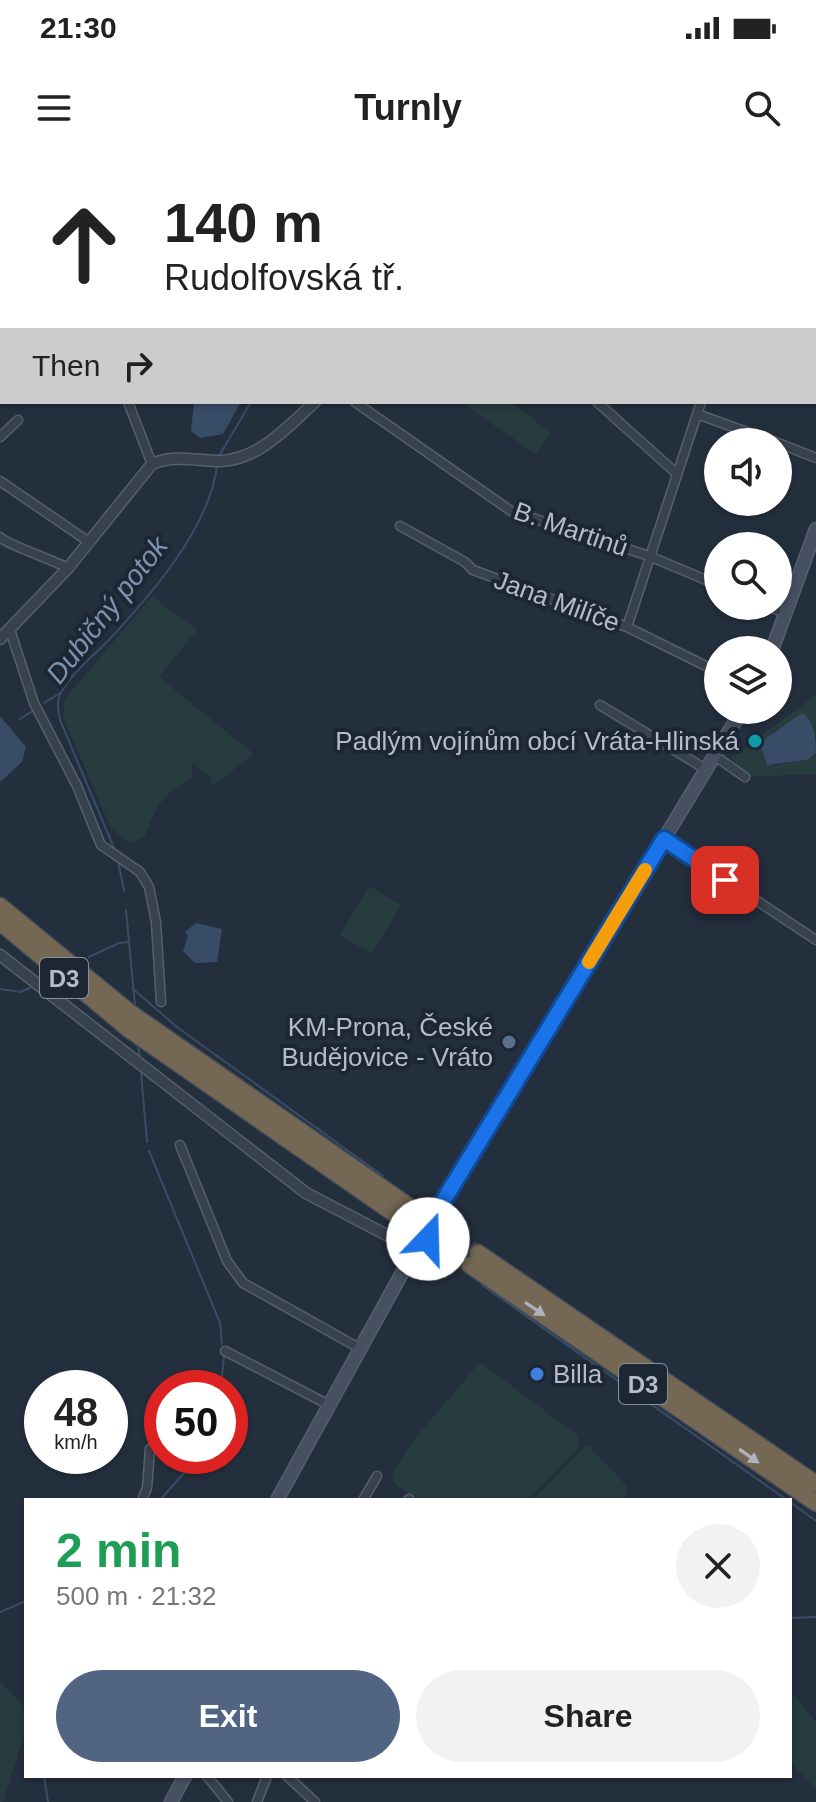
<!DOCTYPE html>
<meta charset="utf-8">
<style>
:root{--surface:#fff;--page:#f2f2f2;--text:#222;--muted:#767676;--accent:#516482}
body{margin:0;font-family:Arial,sans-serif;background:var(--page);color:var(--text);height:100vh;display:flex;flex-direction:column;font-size:30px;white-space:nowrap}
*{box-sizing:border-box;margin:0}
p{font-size:26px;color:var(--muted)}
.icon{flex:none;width:44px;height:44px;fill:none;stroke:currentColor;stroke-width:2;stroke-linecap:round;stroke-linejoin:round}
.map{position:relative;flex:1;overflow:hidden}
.panel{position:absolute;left:24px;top:1338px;width:768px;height:280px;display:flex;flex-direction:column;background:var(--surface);border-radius:0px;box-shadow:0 2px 6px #0004}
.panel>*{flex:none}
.guide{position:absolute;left:0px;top:0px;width:816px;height:244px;box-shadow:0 2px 6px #0004;background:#fff;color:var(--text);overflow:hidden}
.fabs{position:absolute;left:704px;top:268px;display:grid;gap:16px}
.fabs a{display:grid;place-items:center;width:88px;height:88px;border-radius:50%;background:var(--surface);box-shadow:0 2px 6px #0004;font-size:40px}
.speed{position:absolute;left:24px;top:1210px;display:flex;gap:16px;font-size:40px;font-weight:700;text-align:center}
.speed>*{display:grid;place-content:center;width:104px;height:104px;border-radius:50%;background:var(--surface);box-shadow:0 2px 6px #0004;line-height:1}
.speed small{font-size:20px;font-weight:400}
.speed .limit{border:12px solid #d22;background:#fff;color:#111}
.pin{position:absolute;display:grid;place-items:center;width:68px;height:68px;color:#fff;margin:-34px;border-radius:16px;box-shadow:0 4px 12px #0006}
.me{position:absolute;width:88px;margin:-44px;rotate:21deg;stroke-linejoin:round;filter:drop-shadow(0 0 6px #0008)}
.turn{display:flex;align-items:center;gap:28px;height:168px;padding:0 32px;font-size:36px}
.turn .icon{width:104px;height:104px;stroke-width:2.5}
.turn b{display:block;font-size:56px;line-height:68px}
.then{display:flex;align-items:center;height:76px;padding:0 32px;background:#0003;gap:16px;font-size:30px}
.round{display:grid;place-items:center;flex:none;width:84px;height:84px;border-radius:42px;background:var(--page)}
.summary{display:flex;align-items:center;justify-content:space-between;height:136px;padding:0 32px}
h1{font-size:48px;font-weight:700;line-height:60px;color:#1e9e55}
.cta{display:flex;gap:16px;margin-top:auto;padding:16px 32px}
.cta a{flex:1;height:92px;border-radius:48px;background:var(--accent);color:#fff;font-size:32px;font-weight:700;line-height:92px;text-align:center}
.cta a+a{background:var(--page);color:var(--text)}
.status{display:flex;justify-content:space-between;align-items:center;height:56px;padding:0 40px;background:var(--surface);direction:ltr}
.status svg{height:22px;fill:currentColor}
header{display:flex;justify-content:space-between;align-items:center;height:104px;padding:0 32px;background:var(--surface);font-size:36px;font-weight:700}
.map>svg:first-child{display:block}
.green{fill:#263c3f}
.water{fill:#394c67}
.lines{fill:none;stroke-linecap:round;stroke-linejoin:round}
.stream{stroke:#394c67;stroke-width:2}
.motorway-tunnel{stroke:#3a4453;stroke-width:16;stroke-dasharray:16 8;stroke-linecap:butt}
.minor-casing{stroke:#565f6c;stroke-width:11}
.tertiary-casing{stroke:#565f6c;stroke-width:13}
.secondary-casing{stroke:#565f6c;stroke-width:15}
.motorway-casing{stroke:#434c59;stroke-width:19}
.minor{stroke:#38414e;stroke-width:8}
.tertiary{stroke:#38414e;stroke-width:10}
.secondary{stroke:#465061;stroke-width:12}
.motorway{stroke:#746855;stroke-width:16}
.oneway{fill:#aeb4bd}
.route-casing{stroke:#114b97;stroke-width:20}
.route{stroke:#1a73e8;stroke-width:14}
.slow{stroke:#f59e0b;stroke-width:14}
.culture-dot{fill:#0f9aa8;stroke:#1d2633;stroke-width:3}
.service-dot{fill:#5c6f8a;stroke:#1d2633;stroke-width:3}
.shop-dot{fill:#3f7fe0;stroke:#1d2633;stroke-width:3}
.labels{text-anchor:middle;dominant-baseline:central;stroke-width:8;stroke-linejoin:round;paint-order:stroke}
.shield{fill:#1d2633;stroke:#878f9c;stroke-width:2}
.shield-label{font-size:24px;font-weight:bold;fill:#b4bcc9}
.street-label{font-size:26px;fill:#b4bcc9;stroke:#1d2633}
.poi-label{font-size:26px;fill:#b4bcc9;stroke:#1d2633;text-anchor:end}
.water-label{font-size:28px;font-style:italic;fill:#7c92b1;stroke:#1d2633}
</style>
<div class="status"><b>21:30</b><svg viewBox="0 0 49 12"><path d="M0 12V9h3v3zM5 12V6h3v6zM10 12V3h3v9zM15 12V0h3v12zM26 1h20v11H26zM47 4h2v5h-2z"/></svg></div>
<header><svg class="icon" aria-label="menu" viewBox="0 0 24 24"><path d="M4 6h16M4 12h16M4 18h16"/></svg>Turnly<svg class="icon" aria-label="search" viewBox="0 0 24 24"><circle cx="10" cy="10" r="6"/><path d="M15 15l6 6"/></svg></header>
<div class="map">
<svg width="816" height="1642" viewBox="0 0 816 1642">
<rect width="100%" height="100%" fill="#242f3e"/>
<path class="green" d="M 460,242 L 512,242 L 550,273 L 536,294 Z
M 152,436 L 197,470 L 159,517 L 254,594 L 212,626 L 210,617 L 192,602 L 192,618 C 162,634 156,646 144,678 L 130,683 L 111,668 L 63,557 L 65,539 Z
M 816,535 L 816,577 L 807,556 L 773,606 L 807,600 L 816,593 L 816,614 L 747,617 L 731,598 Z
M 369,726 L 401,745 L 372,794 L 340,775 Z
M 480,1202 L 569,1269 L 577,1275 L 580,1286 L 528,1340 L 417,1340 L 394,1323 L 392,1315 L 412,1282 Z
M 587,1285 L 625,1324 L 628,1332 L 625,1340 L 532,1340 Z
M 0,1521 L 26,1549 L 26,1569 L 3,1642 L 0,1642 Z
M 790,1530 L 816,1562 L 816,1630 L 790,1601 Z"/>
<path class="water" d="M 194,242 L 241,242 L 223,274 L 200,278 L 191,271 Z
M 802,553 C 815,561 816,580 816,593 L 807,600 L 767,605 L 761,586 L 764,580 Z
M 0,556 L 26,587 L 22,602 L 0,622 Z
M 196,763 L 222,769 L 217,802 L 195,803 L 183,791 L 188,775 L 185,772 Z"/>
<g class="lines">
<path class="stream" d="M 236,2 L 236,0
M 0,143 L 2,141
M 219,296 L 251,242
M 44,543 L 60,533
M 20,559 L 34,550
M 114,688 L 60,560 C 58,549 56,541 62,531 C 73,512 93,496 108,481 C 150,436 209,369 217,306
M 118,701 L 124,731
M 126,750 L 135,846
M 89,797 L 119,783 L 129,782
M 0,829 L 20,832 L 30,828
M 133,829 L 177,867 L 383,1016
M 138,884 L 140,898
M 141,912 L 147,982
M 149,991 L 220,1163 L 222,1184
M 482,1125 L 787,1340
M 221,1228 L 224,1196
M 160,1340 L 199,1296
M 790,1342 L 816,1361
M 0,1452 L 26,1441
M 790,1458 L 816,1457
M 44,1616 L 48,1642"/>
<path class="motorway-tunnel" d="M 410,1047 L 478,1093
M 402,1059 L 470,1105"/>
<defs>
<path id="minor" d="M 71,2 L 71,0
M 793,2 L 794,0
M 814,55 L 816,57
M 814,190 L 816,191
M 128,242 L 152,304
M 355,242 L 511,351 L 649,396 L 718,425
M 597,242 L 676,313
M 697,254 L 775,282
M 0,277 L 18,260
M 778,283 L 816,298
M 0,321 L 89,382
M 400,366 L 465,402 L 473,410 L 627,467 L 718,512
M 0,377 C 6,384 53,400 68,408
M 768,446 L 786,453
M 627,467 L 701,242
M 10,470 L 34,543 L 77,626 L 101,685 L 140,712 L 149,727 L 156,762 L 161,842
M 600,545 L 707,610
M 715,596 L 745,617
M 664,679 L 816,780
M 180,985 L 227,1101 L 243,1123 L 359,1188
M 225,1191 L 329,1245
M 161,1238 L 162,1239
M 142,1340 L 147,1328 L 150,1289 L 162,1277
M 363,1340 L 377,1316
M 408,1340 L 409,1339
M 207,1616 L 228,1642
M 287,1616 L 315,1642
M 257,1642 L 267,1616"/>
<path id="tertiary" d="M 619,2 L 621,0
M 0,479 L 68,408 L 152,304 C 175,294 196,301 220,301 C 259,300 288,266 315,242
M 0,795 L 306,1033 L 400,1082"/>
<path id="secondary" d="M 772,490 L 816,369
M399 1089a16 16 0 1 1 32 0a16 16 0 1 1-32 0Z
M 424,1075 L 742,550
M 277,1340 L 407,1104
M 171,1642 L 185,1616"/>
<path id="motorway" d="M 0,746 L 129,852 L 410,1047
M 0,762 L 130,870 L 402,1059
M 478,1093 L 816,1324
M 470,1105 L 816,1343"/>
</defs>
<use href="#minor" class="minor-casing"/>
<use href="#tertiary" class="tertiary-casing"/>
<use href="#secondary" class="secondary-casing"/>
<use href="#motorway" class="motorway-casing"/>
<use href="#minor" class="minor"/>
<use href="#tertiary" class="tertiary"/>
<use href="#secondary" class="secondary"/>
<use href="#motorway" class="motorway"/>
</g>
<defs><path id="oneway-solid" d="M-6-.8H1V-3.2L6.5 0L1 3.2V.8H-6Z" transform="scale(2)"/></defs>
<g class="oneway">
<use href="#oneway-solid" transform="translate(535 1149) rotate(34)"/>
<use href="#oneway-solid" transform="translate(749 1296) rotate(35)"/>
</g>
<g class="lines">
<defs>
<path id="route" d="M 428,1079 L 424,1075 L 445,1038 L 664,679 L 725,720"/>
</defs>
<use href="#route" class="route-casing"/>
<use href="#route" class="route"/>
<path class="slow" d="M 589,802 L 645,710"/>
</g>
<circle class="culture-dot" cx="755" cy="581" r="8"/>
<circle class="service-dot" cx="509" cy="882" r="8"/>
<circle class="shop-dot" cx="537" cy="1214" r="8"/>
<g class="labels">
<g class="shield">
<rect x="40" y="798" width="48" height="40" rx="6"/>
<rect x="619" y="1204" width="48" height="40" rx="6"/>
</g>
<g class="shield-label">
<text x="64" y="818">D3</text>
<text x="643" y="1224">D3</text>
</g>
<g class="street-label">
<text transform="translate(571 369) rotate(19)">B. Martinů</text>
<text transform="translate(557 441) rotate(20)">Jana Milíče</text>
</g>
<g class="poi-label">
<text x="739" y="581">Padlým vojínům obcí Vráta-Hlinská</text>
<text x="493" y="867">KM-Prona, České<tspan x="493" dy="30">Budějovice - Vráto</tspan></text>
<text x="553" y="1214" text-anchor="start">Billa</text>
</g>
<g class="water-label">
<text transform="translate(107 450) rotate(-52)">Dubičný potok</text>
</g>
</g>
</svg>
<div class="fabs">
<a><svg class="icon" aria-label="sound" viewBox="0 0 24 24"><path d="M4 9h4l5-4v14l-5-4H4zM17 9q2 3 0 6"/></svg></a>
<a><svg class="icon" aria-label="search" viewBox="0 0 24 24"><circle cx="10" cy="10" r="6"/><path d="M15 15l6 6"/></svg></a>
<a><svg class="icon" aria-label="layers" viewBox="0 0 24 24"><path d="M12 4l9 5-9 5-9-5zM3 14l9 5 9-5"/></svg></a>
</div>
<div class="speed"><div>48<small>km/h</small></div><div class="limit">50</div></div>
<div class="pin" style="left:725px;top:720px;background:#d93025"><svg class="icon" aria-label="arrive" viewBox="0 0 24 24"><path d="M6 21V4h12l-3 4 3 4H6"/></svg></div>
<svg class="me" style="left:428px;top:1079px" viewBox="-20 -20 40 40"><circle r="19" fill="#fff"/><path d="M0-13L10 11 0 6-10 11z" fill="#1a73e8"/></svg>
<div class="guide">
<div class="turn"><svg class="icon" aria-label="ahead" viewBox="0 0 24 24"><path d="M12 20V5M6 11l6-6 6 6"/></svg><div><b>140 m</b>Rudolfovská tř.</div></div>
<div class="then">Then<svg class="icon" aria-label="right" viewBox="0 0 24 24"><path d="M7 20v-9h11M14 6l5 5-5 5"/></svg></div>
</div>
<section class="panel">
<div class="summary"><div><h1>2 min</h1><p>500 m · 21:32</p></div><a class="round"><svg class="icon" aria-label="close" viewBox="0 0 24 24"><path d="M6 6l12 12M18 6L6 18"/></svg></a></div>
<div class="cta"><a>Exit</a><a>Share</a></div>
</section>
</div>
